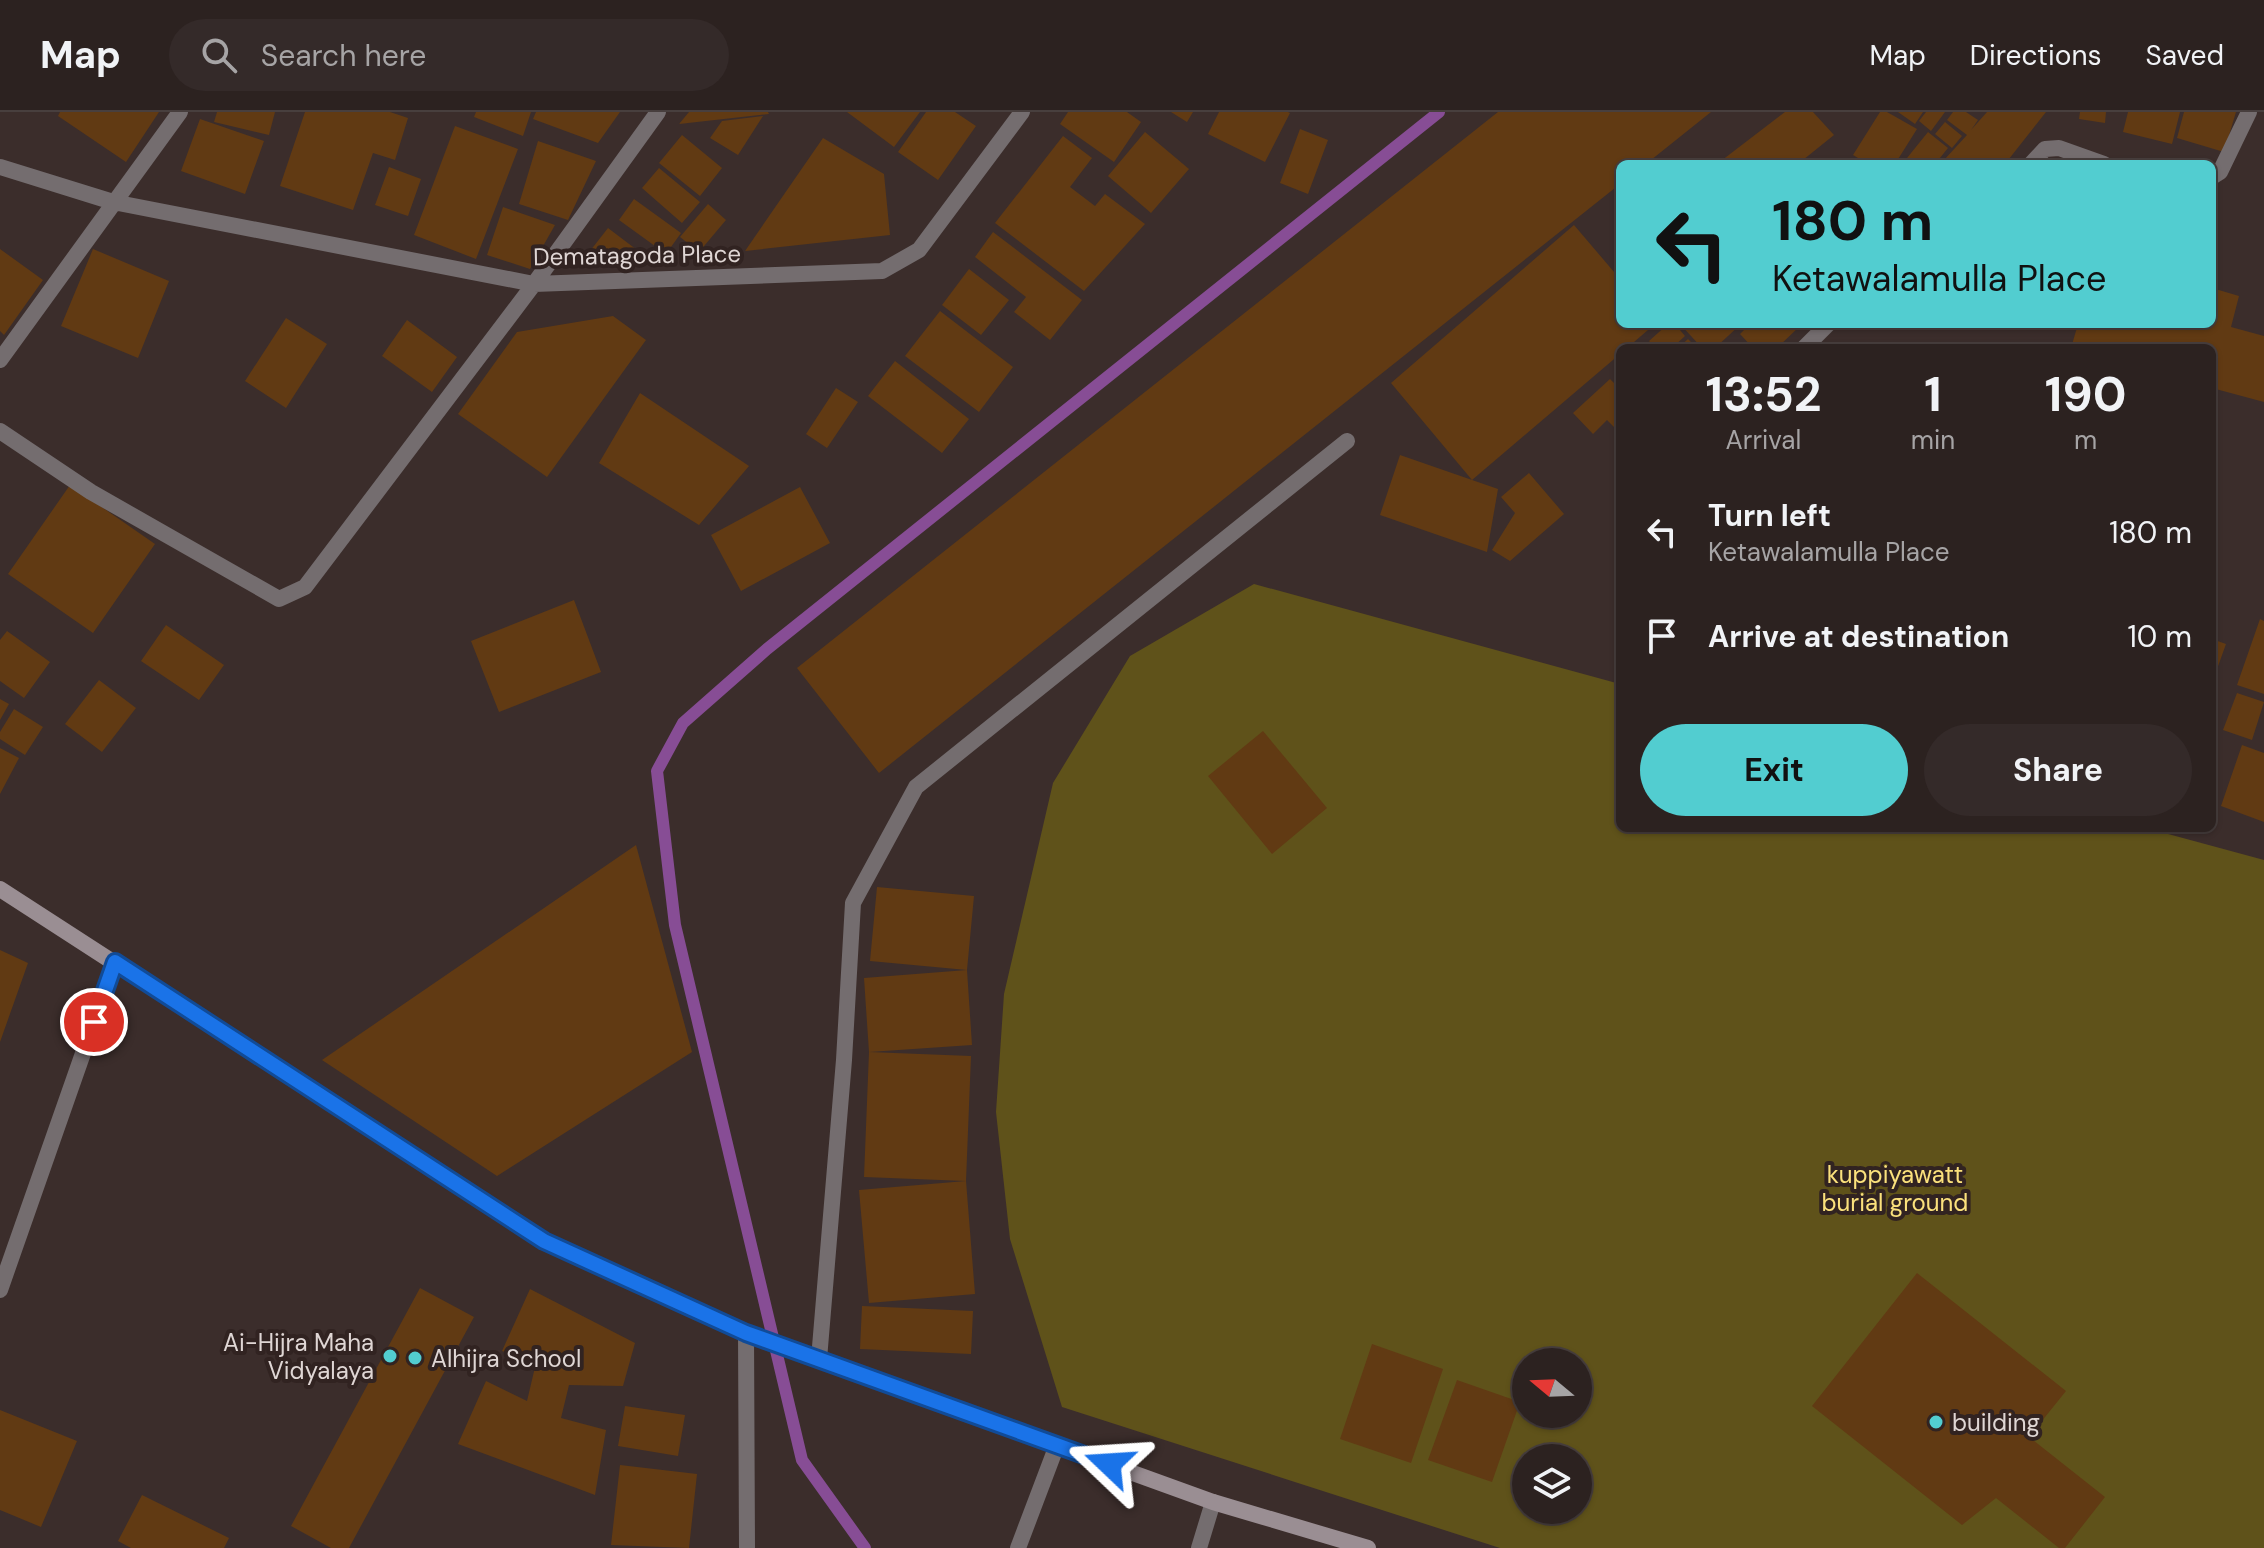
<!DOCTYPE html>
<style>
:root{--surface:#2c2220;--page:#342a29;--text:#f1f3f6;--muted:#a6a4a5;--line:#483f3e;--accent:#52cdd0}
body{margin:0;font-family:"DM Sans",sans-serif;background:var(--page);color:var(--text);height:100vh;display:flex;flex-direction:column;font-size:30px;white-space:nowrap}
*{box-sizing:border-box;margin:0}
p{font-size:26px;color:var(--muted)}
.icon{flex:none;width:44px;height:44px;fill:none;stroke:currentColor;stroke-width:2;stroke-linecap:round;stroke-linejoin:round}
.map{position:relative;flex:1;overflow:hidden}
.panel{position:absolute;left:1616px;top:232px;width:600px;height:488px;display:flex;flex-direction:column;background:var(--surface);border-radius:12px;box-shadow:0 2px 6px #0004,0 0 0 2px var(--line)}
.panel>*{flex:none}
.hud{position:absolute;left:1616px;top:48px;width:600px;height:168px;border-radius:12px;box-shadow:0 2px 6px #0004,0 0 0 2px var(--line);background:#52cdd0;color:#111;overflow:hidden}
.needle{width:52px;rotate:289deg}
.buttons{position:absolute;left:1512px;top:1236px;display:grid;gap:16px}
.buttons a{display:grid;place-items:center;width:80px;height:80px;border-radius:50%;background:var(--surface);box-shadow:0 2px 6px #0004,0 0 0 2px var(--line);font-size:40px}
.pin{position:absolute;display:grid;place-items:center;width:68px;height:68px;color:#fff;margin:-34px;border:4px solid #fff;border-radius:50%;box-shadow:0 2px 8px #0007}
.me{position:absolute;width:88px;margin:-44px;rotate:290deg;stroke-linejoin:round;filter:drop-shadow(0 0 6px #0008)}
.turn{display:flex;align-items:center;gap:28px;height:168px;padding:0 24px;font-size:36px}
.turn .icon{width:104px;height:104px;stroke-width:2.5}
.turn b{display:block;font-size:56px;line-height:68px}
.eta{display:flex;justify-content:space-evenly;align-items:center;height:136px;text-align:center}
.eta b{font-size:48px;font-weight:700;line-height:56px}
.button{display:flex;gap:16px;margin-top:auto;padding:16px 24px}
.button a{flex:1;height:92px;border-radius:48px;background:var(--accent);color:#111;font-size:32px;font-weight:700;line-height:92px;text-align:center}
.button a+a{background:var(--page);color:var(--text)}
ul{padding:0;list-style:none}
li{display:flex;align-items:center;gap:24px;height:104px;padding:0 24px}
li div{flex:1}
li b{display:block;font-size:30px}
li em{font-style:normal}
header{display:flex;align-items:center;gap:48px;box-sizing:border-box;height:112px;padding:0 40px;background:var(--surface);border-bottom:2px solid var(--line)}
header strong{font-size:38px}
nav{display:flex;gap:44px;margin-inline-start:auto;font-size:28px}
.search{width:560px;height:72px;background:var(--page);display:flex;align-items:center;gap:20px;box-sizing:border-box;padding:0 28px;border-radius:44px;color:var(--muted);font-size:30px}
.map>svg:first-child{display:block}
.green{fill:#5f521a;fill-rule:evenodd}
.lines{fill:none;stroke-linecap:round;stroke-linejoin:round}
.stream{stroke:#874d95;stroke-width:12}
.building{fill:#613a13}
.lane{stroke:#746d6f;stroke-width:16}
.street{stroke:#746d6f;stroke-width:16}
.secondary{stroke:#9a8e93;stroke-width:16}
.route-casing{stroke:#114b97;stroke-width:20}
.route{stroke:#1a73e8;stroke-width:14}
.poi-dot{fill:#52cdd0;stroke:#312321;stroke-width:3}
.labels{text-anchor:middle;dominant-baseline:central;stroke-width:8;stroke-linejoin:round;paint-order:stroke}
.street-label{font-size:24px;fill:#dfd6d4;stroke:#312321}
.park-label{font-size:24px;fill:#fbe17c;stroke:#312321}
.poi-label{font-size:24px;fill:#dfd6d4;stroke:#312321;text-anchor:start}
</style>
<header>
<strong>Map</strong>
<div class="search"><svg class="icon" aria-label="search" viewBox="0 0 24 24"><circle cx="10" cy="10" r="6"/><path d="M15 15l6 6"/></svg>Search here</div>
<nav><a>Map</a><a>Directions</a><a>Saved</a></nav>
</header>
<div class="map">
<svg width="2264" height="1436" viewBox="0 0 2264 1436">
<rect width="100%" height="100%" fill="#3b2d2b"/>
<path class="green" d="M 1254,472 L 1620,572 L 1620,716 L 2146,716 L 2264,748 L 2264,1436 L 1500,1436 L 1062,1295 L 1010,1127 L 996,1000 L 1004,882 L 1053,671 L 1130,544 ZM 1526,1250 L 1578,1250 L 1578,1302 L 1526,1302 ZM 1526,1346 L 1578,1346 L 1578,1398 L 1526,1398 Z"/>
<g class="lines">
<path class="stream" d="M 865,1436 L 802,1348 L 675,813 L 657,659 L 683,611 L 767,537 L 1439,0"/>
</g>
<path class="building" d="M 60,0 L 159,0 L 126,50 L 58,4 Z
M 217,0 L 275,0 L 269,23 L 214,10 Z
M 305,0 L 390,0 L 408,6 L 395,48 L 373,41 L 353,98 L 280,74 Z
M 476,0 L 531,0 L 523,24 L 474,5 Z
M 536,0 L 620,0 L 598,31 L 533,7 Z
M 689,0 L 768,0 L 769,2 L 679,12 Z
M 847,0 L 920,0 L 894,35 Z
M 926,0 L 955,0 L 976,14 L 938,68 L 898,40 Z
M 1068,0 L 1127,0 L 1141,10 L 1114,50 L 1060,12 Z
M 1171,0 L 1193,0 L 1187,10 Z
M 1219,0 L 1288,0 L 1290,1 L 1265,50 L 1208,22 Z
M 1498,0 L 1711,0 L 1646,52 L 1620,52 L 1620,72 L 879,661 L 797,556 Z
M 1785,0 L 1813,0 L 1834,23 L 1798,52 L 1717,52 Z
M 1880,0 L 1887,0 L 1917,17 L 1895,52 L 1868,52 L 1853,43 Z
M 1898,0 L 1923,0 L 1915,12 Z
M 1926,0 L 1945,0 L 1931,19 L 1919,9 Z
M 1953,0 L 1966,0 L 1978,8 L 1971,18 L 1987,0 L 2046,0 L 2005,52 L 1950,52 L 1944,48 L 1967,23 L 1947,8 Z
M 2080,0 L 2106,0 L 2105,11 L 2079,7 Z
M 2128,0 L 2180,0 L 2172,32 L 2123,20 Z
M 2184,0 L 2236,0 L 2224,40 L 2177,26 Z
M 763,4 L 738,43 L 710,26 L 722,9 Z
M 200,7 L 264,29 L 245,82 L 181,59 Z
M 1945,10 L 1962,24 L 1952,36 L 1935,22 Z
M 455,14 L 518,37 L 476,147 L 414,123 Z
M 1300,17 L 1328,28 L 1308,82 L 1280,71 Z
M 1145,20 L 1189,57 L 1151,101 L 1108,64 Z
M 1928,20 L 1948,36 L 1935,52 L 1913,52 L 1907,46 Z
M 682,23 L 722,56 L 700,84 L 659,51 Z
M 1063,24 L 1092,46 L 1070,75 L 1095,94 L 1105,82 L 1145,112 L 1084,179 L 995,111 Z
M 823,26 L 884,62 L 890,123 L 745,139 Z
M 538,29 L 596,49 L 568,108 L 519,92 Z
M 389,55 L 421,67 L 408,104 L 375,93 Z
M 659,56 L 700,90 L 682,111 L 642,76 Z
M 634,87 L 681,121 L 666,142 L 619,108 Z
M 708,92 L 726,108 L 699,140 L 680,125 Z
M 503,95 L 555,113 L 530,157 L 487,143 Z
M 1574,113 L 1620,167 L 1620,212 L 1655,212 L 1627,236 L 1620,236 L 1620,242 L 1472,368 L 1391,271 Z
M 608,116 L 641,141 L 593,154 L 583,148 Z
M 993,120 L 1082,188 L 1050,228 L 1014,200 L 1026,185 L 975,145 Z
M 0,137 L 43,168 L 4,223 L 0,219 Z
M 93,137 L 169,169 L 138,246 L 61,214 Z
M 969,157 L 1009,188 L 981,223 L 942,193 Z
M 2212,176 L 2239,184 L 2231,215 L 2264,224 L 2264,290 L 2212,276 L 2212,236 L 2071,236 L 2078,212 L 2212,212 Z
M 940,199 L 1013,255 L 979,300 L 905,244 Z
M 613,204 L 646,228 L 547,365 L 458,302 L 517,220 Z
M 286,206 L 327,232 L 286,296 L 245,269 Z
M 407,208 L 457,245 L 432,280 L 382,244 Z
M 1668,212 L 1675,212 L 1685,224 L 1672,236 L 1655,236 L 1649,229 Z
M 1680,212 L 1741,212 L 1715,236 L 1702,236 Z
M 1750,212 L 1799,212 L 1800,214 L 1777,236 L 1753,236 L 1740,222 Z
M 1688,227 L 1697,236 L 1678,236 Z
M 895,249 L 969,307 L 942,341 L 868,284 Z
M 1610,267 L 1620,277 L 1620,321 L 1607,308 L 1593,322 L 1573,301 Z
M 836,276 L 858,290 L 827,336 L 806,322 Z
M 640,281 L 749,354 L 699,413 L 599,351 Z
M 1400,343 L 1498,377 L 1487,440 L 1380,403 Z
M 1529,361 L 1564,402 L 1510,449 L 1492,438 L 1515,401 L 1501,385 Z
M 70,373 L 155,432 L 93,521 L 8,462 Z
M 800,375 L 830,431 L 741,479 L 711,423 Z
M 574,488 L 601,560 L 499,600 L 471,529 Z
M 2260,507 L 2264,509 L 2264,582 L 2237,573 Z
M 166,513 L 224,553 L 199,588 L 141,549 Z
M 7,519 L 50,550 L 24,586 L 0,569 L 0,528 Z
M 2212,527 L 2226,532 L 2212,571 Z
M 99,568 L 136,596 L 102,640 L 65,612 Z
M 2237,581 L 2264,590 L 2252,628 L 2223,618 Z
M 0,587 L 9,592 L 0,608 Z
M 14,597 L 43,615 L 25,643 L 0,627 L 0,620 Z
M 1263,619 L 1327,696 L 1272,742 L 1208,664 Z
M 2242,633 L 2264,641 L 2264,710 L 2221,694 Z
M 0,636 L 19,646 L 0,682 Z
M 636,733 L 692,940 L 497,1064 L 322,948 Z
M 877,775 L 974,784 L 967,858 L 972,933 L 869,940 L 864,866 L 967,858 L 870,849 Z
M 0,838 L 28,851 L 0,930 Z
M 869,940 L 971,944 L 966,1069 L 864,1065 Z
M 966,1069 L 975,1182 L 869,1191 L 859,1078 Z
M 1917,1161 L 2066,1279 L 2029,1325 L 2105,1385 L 2065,1436 L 2059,1436 L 1996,1386 L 1962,1413 L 1812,1294 Z
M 420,1176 L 474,1205 L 349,1436 L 331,1436 L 291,1414 Z
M 530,1177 L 635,1231 L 623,1274 L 569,1273 L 561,1306 L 606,1318 L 595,1383 L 458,1332 L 486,1269 L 527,1289 L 536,1251 L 502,1239 Z
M 862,1194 L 973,1199 L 971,1242 L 860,1237 Z
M 1372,1232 L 1443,1257 L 1411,1351 L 1340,1327 Z
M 1457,1268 L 1520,1290 L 1492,1370 L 1428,1348 Z
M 625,1294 L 685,1303 L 678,1344 L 618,1334 Z
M 0,1298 L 77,1329 L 41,1415 L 0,1398 Z
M 620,1353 L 697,1362 L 689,1436 L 611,1433 Z
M 142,1383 L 229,1426 L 224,1436 L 131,1436 L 118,1429 Z"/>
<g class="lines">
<path class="lane" d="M 2031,52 L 2045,37 L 2059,36 L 2104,52
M 2212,65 L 2220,60 L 2249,0
M 1804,236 L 1828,212"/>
<path class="street" d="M 0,55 L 113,90 L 534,172 L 882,159 L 919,138 L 1022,0
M 0,248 L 180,0
M 0,319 L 91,380 L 279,487 L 305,475 L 534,172 L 658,0
M 0,1178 L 115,850
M 746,1221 L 747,1436
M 819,1247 L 844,948 L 853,791 L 916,675 L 1347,329
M 1018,1436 L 1057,1333
M 1199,1436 L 1213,1390"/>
<path class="secondary" d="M 0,777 L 544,1129 L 746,1221 L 1213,1390 L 1368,1436"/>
</g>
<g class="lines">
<defs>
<path id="route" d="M 94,910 L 115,850 L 544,1129 L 746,1221 L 1109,1352"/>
</defs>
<use href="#route" class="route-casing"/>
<use href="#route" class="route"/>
</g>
<g class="poi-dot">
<circle cx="390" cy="1244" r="8"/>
<circle cx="415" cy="1246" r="8"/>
<circle cx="1936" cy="1310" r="8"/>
</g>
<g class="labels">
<g class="street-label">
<text transform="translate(637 143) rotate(-1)">Dematagoda Place</text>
</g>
<g class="park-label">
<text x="1895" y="1062">kuppiyawatt<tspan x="1895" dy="28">burial ground</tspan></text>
</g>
<g class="poi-label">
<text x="374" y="1230" text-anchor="end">Ai-Hijra Maha<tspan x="374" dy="28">Vidyalaya</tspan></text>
<text x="431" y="1246">Alhijra School</text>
<text x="1952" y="1310">building</text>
</g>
</g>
</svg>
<div class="buttons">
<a><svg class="needle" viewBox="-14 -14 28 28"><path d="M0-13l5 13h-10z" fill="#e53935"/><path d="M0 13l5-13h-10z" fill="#a6a4a5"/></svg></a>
<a><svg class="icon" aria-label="layers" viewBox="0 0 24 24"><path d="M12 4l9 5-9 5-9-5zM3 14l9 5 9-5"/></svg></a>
</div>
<div class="pin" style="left:94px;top:910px;background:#d93025"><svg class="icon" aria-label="arrive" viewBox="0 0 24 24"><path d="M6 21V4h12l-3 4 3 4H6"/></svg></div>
<svg class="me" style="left:1109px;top:1352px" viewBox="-20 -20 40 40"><path d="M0-17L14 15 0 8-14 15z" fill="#1a73e8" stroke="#fff" stroke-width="4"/></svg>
<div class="hud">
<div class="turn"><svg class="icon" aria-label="left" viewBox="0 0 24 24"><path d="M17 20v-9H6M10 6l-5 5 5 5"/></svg><div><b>180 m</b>Ketawalamulla Place</div></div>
</div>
<section class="panel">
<div class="eta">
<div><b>13:52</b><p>Arrival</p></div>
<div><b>1</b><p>min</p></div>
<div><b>190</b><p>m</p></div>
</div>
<ul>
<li><svg class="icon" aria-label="left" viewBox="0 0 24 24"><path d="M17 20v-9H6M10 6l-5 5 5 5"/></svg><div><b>Turn left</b><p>Ketawalamulla Place</p></div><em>180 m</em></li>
<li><svg class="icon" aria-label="arrive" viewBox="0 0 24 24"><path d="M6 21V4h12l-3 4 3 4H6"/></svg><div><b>Arrive at destination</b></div><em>10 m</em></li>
</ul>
<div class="button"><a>Exit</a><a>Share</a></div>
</section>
</div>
